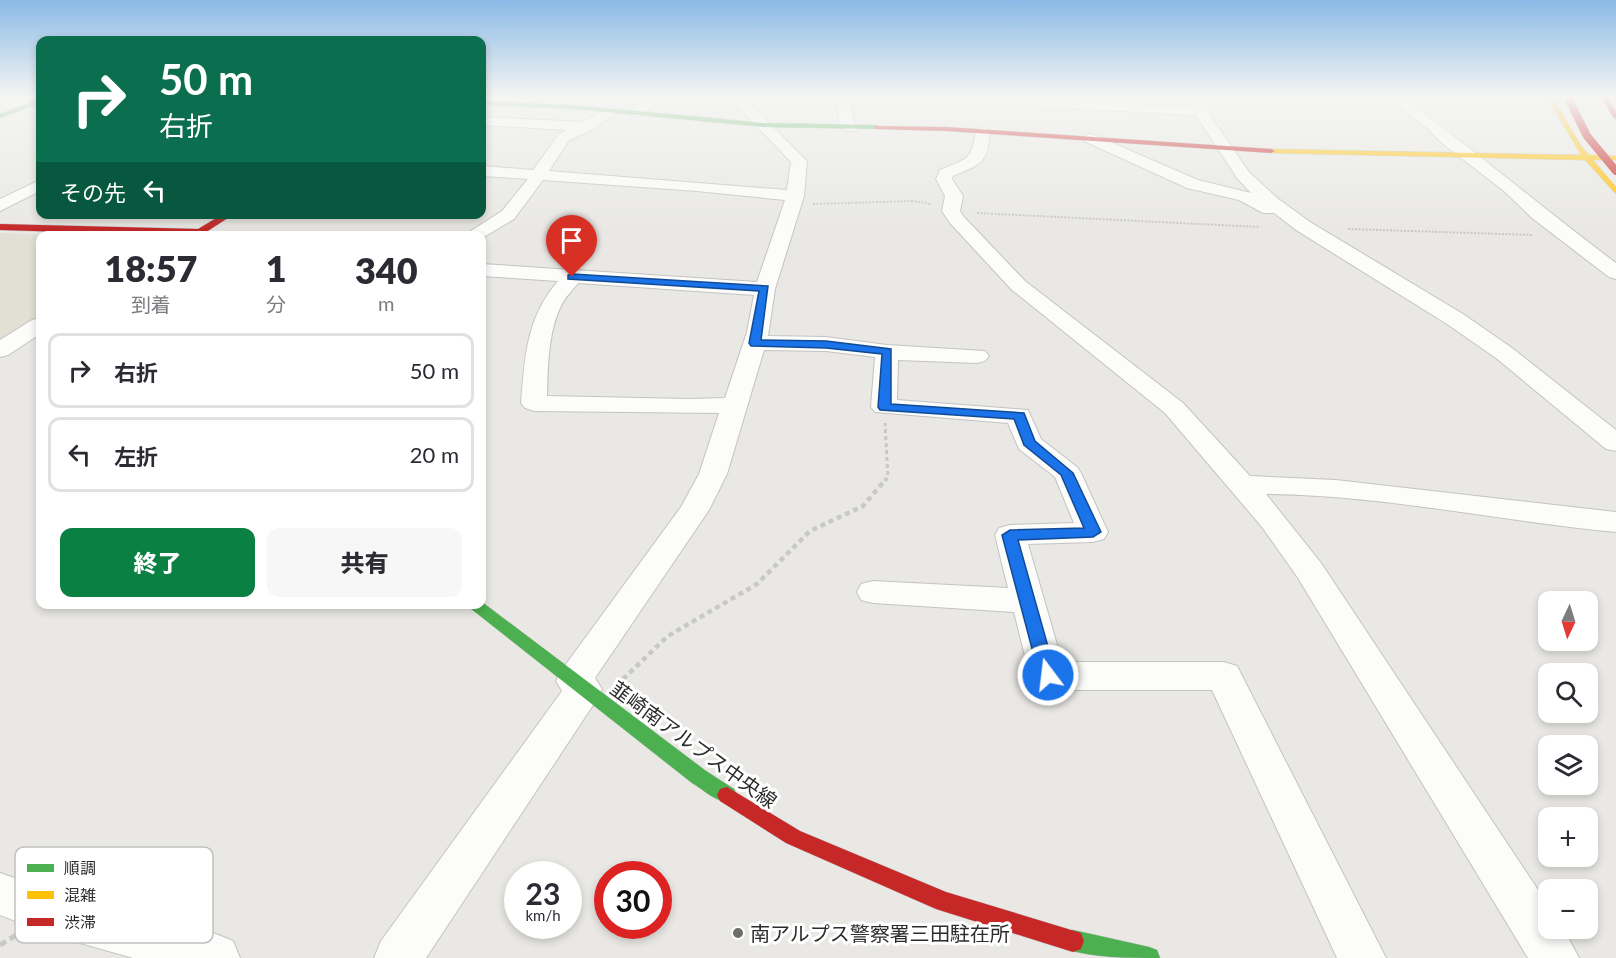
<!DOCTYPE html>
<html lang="ja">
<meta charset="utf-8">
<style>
:root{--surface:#fff;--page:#f7f7f7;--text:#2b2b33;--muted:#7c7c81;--line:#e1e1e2;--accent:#0b8043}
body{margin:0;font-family:Lato,"Noto Sans JP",sans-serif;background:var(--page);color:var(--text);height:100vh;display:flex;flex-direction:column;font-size:22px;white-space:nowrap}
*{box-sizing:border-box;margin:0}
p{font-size:20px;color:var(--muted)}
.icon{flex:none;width:33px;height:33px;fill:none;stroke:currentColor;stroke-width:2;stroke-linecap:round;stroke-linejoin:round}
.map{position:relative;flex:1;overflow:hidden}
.sheet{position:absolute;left:36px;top:231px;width:450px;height:378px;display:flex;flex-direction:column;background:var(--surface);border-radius:12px;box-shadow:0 3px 9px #0003}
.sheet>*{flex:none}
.hud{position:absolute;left:36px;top:36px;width:450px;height:183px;border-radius:12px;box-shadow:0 3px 9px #0003;background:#0b6e4f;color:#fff;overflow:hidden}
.needle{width:39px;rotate:184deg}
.buttons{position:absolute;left:1538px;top:591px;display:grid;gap:12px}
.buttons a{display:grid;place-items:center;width:60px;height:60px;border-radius:12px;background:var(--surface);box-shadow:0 3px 9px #0003;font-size:30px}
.speed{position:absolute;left:504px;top:861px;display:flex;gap:12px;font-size:30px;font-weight:700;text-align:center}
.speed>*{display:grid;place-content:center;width:78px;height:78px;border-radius:50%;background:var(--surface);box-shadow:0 3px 9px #0003;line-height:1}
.speed small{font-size:15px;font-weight:400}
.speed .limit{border:9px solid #d22;background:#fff;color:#111}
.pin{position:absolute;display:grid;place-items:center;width:51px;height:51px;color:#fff;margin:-62px -26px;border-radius:50% 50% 50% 0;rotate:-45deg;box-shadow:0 0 6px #0007}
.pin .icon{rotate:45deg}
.me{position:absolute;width:66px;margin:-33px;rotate:345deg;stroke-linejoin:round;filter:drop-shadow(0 0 4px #0008)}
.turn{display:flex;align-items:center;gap:21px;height:126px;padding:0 24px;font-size:27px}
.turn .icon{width:78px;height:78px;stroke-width:2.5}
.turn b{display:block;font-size:42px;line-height:51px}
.then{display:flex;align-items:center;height:57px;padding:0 24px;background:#0003;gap:12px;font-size:22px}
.eta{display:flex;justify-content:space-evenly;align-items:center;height:102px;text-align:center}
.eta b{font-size:36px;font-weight:800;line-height:42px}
.button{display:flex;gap:12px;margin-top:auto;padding:12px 24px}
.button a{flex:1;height:69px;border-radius:12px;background:var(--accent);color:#fff;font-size:24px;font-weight:800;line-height:69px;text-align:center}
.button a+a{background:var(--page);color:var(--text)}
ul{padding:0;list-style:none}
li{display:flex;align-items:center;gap:18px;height:75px;margin:0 12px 9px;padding:0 12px;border:3px solid var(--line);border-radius:12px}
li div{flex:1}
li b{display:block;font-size:22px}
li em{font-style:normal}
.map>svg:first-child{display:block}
.education{fill:#e2e0d4}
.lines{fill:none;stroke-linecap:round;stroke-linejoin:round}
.street-casing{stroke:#c4c3c3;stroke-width:2}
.fast-casing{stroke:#c4c3c3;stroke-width:1}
.slow-casing{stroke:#c4c3c3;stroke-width:1}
.jam-casing{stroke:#c4c3c3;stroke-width:1}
.path-far3{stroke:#c8c8c7;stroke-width:2;stroke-dasharray:2 1.5;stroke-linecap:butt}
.path-far2{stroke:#c8c8c7;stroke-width:3;stroke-dasharray:4 3;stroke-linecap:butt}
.path-far1{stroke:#c8c8c7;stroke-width:4.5;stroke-dasharray:5 4;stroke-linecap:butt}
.path{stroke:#c8c8c7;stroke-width:5;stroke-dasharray:7 4.5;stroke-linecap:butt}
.street{fill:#fcfcfb;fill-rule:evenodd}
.fast{fill:#4caf50;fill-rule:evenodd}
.slow{fill:#ffc107;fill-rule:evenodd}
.jam{fill:#c62828;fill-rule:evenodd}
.jam-bridge-casing{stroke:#c5c5c3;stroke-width:8;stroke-linecap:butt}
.jam-bridge{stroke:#c62828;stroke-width:8}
.route{fill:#1a73e8;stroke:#114b97;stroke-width:1.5}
.poi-dot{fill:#6e6e6c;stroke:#fff;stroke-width:2}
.labels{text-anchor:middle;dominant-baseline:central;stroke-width:6;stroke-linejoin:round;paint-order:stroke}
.near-street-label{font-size:20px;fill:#2c2c2c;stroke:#fff}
.near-poi-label{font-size:20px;fill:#2c2c2c;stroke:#fff;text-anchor:start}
.key{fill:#fff;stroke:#c0c0c0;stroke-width:1.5}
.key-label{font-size:16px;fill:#2c2c2c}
</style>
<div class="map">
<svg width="1616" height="958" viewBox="0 0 1616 958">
<rect width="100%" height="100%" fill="#e9e8e4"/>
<path class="education" d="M 0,233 L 60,235 L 40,236 L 40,320 L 0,346 Z"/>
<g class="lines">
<defs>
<path id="street" d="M 501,96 L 517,96 L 503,106 L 493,106 L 491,103 Z
M 650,96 L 665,96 L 642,116 L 632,116 L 630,113 L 632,110 Z
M 728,96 L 742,96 L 807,161 L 804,196 L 775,289 L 768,336 L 826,337 L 887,345 L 985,351 L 989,356 L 985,361 L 977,363 L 898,360 L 897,400 L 1028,410 L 1041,439 L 1077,467 L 1081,473 L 1108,532 L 1104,539 L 1093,542 L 1028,544 L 1062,662 L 1224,662 L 1237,666 L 1386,958 L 1337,958 L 1212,690 L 1048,690 L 1035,686 L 1030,676 L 1014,612 L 873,603 L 861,600 L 857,592 L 861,584 L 873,581 L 1008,588 L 995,535 L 999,528 L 1010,525 L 1074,523 L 1055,477 L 1019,449 L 1008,423 L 875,412 L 871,407 L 875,357 L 826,351 L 764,350 L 727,474 L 709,510 L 595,678 L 602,689 L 597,699 L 426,958 L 374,958 L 381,941 L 562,691 L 556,681 L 561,671 L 681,507 L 699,474 L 719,413 L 534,411 L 525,408 L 521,403 C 525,357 526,318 558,281 L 482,276 L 482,264 L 757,282 L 785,200 L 697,191 L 543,180 L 514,219 L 482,238 L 482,236 L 463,236 L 502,211 L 528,179 L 482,176 L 482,166 L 533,170 L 559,134 L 567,130 L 482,125 L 482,117 L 583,122 L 611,106 L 616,107 L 618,110 L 616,113 L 592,130 L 569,140 L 549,171 L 787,190 L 791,162 ZM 578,283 L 754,295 L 747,332 L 725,398 L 689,399 L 547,396 C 548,367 548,332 561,306 C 565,297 573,290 578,283 Z
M 837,96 L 851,96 L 853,121 L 858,128 L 856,131 L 846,131 L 839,121 Z
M 891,96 L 1018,96 L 1024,99 L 1194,107 L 1197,96 L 1211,96 L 1207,111 L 1249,172 L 1277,198 L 1310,222 L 1463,314 L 1512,348 L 1616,430 L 1616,451 L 1606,449 L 1496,358 L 1447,324 L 1296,230 L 1274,213 L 1263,213 L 1239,200 L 1187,188 L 1084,141 L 1082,138 L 1089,134 L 1094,135 L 1198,180 L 1251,193 L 1237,178 L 1196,115 L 1026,106 L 1020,103 L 898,100 Z
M 1385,96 L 1400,96 C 1474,149 1543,209 1616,263 L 1616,279 L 1609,277 L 1532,218 L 1504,191 L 1443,144 L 1428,129 Z
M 983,127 L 990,131 C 987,164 983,163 953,176 L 952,179 L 963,196 L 960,211 L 963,216 L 1025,281 L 1183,403 L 1250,476 L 1336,480 L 1616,512 L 1616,532 C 1499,521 1383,495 1266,494 L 1321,563 L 1548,905 L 1548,928 L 1563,928 L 1579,958 L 1528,958 L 1298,578 L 1262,527 L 1165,413 L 1011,289 L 950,223 L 942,211 L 945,196 L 936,179 L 940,170 C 967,158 971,162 976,131 Z
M 40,180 L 40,191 L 0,211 L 0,199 Z
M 40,318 L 40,334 L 8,355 L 0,357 L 0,340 L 32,320 Z
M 0,873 L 52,891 L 216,934 L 233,941 L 240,958 L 133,958 L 52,935 L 0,915 Z"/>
<path id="fast" d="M 40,99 L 40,103 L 0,118 L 0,114 Z
M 482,101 L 574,105 L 765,123 L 876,125 L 879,127 L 876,129 L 765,127 L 574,109 L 482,105 Z
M 482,602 L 706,771 L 734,789 L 737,795 L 734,801 C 720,806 704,790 692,783 L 465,604 L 482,604 Z
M 1073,930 L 1149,947 L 1157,950 L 1160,958 C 1128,958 1095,958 1065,949 L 1062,941 L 1065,933 Z"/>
<path id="slow" d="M 1546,96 L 1552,96 L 1581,146 L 1589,155 L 1616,156 L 1616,160 L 1593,160 L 1616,187 L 1616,194 L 1585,160 L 1271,153 L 1267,151 L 1271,149 L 1581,155 Z"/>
<path id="jam" d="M 1601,96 L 1607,96 L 1616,111 L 1616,119 L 1613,117 Z
M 874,126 L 946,127 L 1271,149 L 1275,151 L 1271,153 L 946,131 L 876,129 Z
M 223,214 L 234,214 L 200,236 L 0,230 L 0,224 L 198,229 Z
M 727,787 L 800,831 L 946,892 L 1081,933 L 1084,941 L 1081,949 L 1073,952 L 936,909 L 786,843 L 720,801 L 717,795 L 720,789 Z"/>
</defs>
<use href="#street" class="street-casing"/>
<use href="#fast" class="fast-casing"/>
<use href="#slow" class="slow-casing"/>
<use href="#jam" class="jam-casing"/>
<path class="path-far3" d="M 813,204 L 913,201 L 932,204
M 977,213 L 1260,227
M 1348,229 L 1533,235"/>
<path class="path-far2" d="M 885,481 L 888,477 L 885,423"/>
<path class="path-far1" d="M 623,679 L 668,636 L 757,584 L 810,531 L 863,506 L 886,479"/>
<path class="path" d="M 0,945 L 18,934"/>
<use href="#street" class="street"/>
<use href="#fast" class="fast"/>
<use href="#slow" class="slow"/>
<use href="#jam" class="jam"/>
<defs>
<path id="jam-bridge" d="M 1567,96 L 1587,136 L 1616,171"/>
</defs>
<use href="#jam-bridge" class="jam-bridge-casing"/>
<use href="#jam-bridge" class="jam-bridge"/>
</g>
<linearGradient id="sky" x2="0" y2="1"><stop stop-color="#8bbae6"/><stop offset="0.42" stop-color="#f5f5f3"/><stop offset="1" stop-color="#f5f5f3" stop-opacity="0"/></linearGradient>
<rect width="1616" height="230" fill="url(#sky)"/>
<path class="route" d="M 572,274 L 768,286 L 761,340 L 826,341 L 891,349 L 891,404 L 1024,413 L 1035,441 L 1073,473 L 1101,532 L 1093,537 L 1018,540 L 1056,675 L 1054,680 L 1048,682 L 1041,680 L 1039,675 L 1002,535 L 1010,530 L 1084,528 L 1061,475 L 1024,445 L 1014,419 L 880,410 L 878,407 L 882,354 L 826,348 L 751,346 L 749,343 L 759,291 L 568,279 L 568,275 Z"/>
<circle class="poi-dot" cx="738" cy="933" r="6"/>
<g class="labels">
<g class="near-street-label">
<text transform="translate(694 744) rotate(36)">韮崎南アルプス中央線</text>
</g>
<g class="near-poi-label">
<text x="750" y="933">南アルプス警察署三田駐在所</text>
</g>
</g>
<rect x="15" y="847" width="198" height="96" rx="9" class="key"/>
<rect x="27" y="864" width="27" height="8" fill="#4caf50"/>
<rect x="27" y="891" width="27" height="8" fill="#ffc107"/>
<rect x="27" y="918" width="27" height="8" fill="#c62828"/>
<g class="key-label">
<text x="64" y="874">順調</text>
<text x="64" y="901">混雑</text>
<text x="64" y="928">渋滞</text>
</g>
</svg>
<div class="buttons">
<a><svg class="needle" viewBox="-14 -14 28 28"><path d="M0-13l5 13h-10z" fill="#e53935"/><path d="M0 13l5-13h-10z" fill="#7c7c81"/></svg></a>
<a><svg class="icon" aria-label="search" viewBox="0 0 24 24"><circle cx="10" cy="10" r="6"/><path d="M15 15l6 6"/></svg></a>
<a><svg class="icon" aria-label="layers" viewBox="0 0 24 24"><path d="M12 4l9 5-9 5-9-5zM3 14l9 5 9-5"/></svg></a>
<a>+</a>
<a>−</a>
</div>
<div class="speed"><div>23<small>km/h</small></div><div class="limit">30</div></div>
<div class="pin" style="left:572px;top:277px;background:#d93025"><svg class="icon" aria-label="arrive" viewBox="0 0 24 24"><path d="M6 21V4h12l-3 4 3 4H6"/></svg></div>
<svg class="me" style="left:1048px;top:675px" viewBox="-20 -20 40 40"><circle r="17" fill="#1a73e8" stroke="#fff" stroke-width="3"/><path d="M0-11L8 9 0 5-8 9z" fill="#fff"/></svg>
<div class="hud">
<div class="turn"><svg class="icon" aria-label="right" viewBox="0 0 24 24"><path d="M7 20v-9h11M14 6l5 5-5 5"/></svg><div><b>50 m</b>右折</div></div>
<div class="then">その先<svg class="icon" aria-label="left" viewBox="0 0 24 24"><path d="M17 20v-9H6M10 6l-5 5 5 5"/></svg></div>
</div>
<section class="sheet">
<div class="eta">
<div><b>18:57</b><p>到着</p></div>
<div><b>1</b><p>分</p></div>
<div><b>340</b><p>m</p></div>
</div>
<ul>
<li><svg class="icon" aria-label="right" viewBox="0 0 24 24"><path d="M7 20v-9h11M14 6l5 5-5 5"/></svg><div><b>右折</b></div><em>50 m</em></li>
<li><svg class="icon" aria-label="left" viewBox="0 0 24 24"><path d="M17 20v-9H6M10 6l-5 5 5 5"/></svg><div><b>左折</b></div><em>20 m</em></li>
</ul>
<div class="button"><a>終了</a><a>共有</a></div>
</section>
</div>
